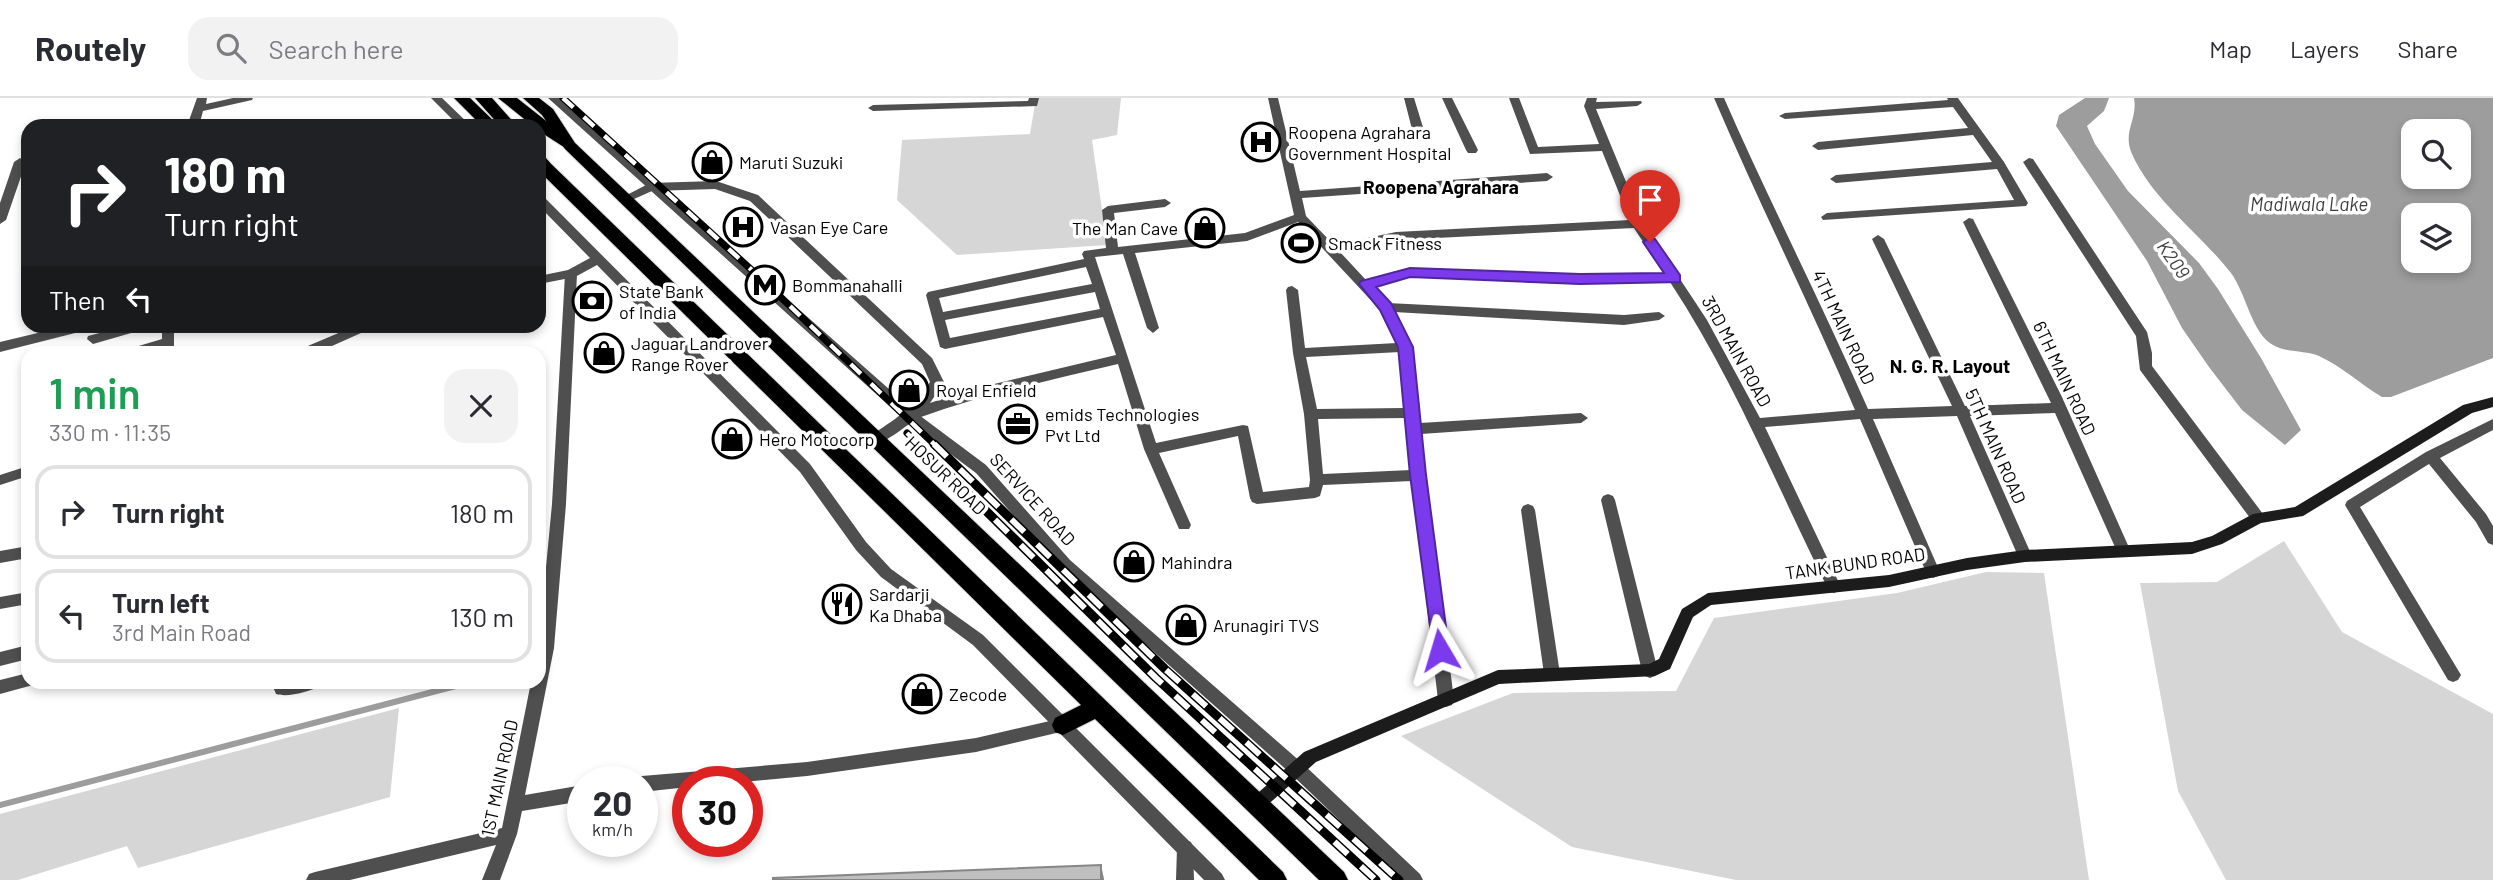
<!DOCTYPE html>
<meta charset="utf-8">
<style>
:root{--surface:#fff;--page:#f2f2f3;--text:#2b2b33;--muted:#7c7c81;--line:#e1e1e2}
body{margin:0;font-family:Barlow,sans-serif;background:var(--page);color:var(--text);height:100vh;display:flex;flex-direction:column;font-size:26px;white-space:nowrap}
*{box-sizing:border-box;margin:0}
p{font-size:23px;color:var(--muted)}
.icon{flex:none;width:38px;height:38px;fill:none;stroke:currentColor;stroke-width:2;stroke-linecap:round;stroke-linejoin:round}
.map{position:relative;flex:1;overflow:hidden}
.sheet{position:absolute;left:21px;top:248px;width:525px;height:343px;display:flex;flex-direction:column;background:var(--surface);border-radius:21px;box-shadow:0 4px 10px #0003}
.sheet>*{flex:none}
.top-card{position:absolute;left:21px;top:21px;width:525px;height:214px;border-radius:21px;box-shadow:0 4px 10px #0003;background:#202124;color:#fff;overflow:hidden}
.tools{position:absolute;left:2401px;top:21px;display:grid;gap:14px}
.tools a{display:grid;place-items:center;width:70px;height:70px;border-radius:14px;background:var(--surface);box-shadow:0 4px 10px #0003;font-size:35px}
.speed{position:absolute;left:567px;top:668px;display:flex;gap:14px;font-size:35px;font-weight:700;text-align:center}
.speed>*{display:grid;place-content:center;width:91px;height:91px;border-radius:50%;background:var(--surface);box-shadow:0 4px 10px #0003;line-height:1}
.speed small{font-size:18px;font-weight:400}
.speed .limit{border:10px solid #d22;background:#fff;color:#111}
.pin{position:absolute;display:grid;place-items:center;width:60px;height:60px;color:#fff;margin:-72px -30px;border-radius:50% 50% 50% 0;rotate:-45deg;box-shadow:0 0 7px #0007}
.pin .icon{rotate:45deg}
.me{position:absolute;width:77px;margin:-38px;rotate:353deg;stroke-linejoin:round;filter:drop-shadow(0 0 5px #0008)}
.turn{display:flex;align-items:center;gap:24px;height:147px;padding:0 28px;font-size:32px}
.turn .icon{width:91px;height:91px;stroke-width:2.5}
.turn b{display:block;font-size:49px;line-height:60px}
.then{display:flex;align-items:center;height:66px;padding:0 28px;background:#0003;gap:14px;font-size:26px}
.round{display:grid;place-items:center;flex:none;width:74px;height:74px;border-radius:21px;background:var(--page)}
.summary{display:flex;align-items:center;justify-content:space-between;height:119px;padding:0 28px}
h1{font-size:42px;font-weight:600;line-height:52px;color:#1e9e55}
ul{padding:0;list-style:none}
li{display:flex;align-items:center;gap:21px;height:94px;margin:0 14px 10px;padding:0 14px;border:4px solid var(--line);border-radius:21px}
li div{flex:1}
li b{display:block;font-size:26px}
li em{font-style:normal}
header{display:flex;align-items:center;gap:42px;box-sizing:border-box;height:98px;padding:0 35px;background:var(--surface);border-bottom:2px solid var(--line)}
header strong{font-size:33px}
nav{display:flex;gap:38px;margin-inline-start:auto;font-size:24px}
.search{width:490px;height:63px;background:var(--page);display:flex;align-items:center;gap:18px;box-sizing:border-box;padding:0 24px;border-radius:21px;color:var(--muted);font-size:26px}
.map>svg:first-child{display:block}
.green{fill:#d6d6d6}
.water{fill:#9d9d9d;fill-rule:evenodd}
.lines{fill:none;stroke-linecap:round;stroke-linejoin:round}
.stream{stroke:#9d9d9d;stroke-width:6}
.trunk-casing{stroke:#dbdbdb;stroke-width:2}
.motorway-casing{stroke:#dbdbdb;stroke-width:2}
.minor{fill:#4f4f4f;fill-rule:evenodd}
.tertiary{fill:#4f4f4f;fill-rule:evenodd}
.secondary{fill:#1c1c1c;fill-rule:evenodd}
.trunk{fill:#000;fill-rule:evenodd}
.motorway{fill:#000;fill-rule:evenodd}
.rail-far1-casing{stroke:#000;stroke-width:7}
.rail-casing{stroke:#000;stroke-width:9}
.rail-far1{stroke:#fff;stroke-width:4.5;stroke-dasharray:14;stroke-linecap:butt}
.rail{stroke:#fff;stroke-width:6;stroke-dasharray:18;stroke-linecap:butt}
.shaded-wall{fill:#868686}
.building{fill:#bfbfbf;stroke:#868686;stroke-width:2}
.route{fill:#7c3aed;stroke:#51269a;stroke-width:2}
.labels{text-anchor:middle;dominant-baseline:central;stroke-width:7;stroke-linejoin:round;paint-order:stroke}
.poi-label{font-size:18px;fill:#000;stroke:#fff;text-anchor:start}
.street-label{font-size:18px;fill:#000;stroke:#fff}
.neighbourhood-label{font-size:19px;font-weight:bold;fill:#000;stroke:#fff}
.water-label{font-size:19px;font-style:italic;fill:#3e3e3e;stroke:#fff}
</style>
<header>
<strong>Routely</strong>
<div class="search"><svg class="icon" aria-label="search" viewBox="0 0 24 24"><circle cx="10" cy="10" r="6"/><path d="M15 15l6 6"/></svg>Search here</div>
<nav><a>Map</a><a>Layers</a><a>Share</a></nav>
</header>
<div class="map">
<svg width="2493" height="782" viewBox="0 0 2493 782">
<rect width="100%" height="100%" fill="#fff"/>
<path class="green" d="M 1036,0 L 1121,0 L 1117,37 L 1092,42 L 1107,147 L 957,157 L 897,102 L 902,42 L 1030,36 Z
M 2284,443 L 2342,534 L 2493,616 L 2493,782 L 2226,782 L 2178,693 L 2140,485 L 2217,484 Z
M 1986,474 L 2044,475 L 2089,782 L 1736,782 L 1572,749 L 1401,638 L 1513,595 L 1676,593 L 1714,520 L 1897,495 Z
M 399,610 L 390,699 L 138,770 L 127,748 L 18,782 L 0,782 L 0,716 Z"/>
<path class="water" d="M 2085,0 L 2109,0 L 2104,13 L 2087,28 L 2095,46 L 2128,93 L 2199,165 L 2218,191 L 2261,260 L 2301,332 L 2285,347 L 2242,312 L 2209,269 L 2182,230 L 2147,163 L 2056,28 L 2059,17 Z
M 2134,0 L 2493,0 L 2493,260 L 2391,299 L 2382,299 C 2360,286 2343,269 2319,258 C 2305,252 2286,255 2273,247 C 2252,236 2246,195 2231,175 C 2200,135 2153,103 2132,56 C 2122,33 2138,22 2134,0 ZM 2413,33 L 2459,33 L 2459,79 L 2413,79 ZM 2413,117 L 2459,117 L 2459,163 L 2413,163 Z"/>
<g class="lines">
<path class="stream" d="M 0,707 L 471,584"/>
<defs>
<path id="trunk" d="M 454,0 L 470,0 L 499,28 L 482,28 Z
M 523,0 L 539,0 L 553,11 L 575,45 L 1344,774 L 1348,782 L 1319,782 L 565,51 L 542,17 Z
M 539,59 L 545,60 L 1283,774 L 1287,782 L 1259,782 L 1095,621 L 1063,637 L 1055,634 L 1052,627 L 1055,620 L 1081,607 L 539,73 Z"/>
<path id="motorway" d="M 475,0 L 492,0 L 517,28 L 500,28 Z
M 498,0 L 517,0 L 578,48 L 570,53 L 539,33 L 539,28 L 533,28 Z
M 539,58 L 545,59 L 550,65 L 547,69 L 539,70 Z"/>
</defs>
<use href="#trunk" class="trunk-casing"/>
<use href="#motorway" class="motorway-casing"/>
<path class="minor" d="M 197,0 L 207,0 L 206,6 L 233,0 L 253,0 L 252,2 L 203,13 L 199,28 L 187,28 Z
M 1029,0 L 1039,0 L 1037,8 L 873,13 L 868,10 L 873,7 L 1028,3 Z
M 1268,0 L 1278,0 L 1300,93 L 1547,75 L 1553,79 L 1547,83 L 1302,100 L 1306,118 L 1334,147 L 1396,134 L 1630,122 L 1602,53 L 1530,56 L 1509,0 L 1519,0 L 1538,49 L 1599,46 L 1584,8 L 1587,0 L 1597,0 L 1596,4 L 1641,3 L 1642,5 L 1637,8 L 1596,11 L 1643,125 L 1707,222 L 1760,320 L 1855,312 C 1810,207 1759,105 1714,0 L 1724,0 C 1770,105 1822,206 1868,311 L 1952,308 L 1872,141 L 1878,137 L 1884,141 L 1965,308 L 2051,305 L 1963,124 L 1969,120 L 1973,121 L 2062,299 L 2131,454 L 2129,458 L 2119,458 L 2055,315 L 1970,318 L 2032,458 L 2030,462 L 2020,462 L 2018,458 L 1957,318 L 1873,321 L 1940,474 L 1938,478 L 1933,480 L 1928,478 L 1926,474 L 1860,321 L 1765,329 L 1841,489 L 1839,493 L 1834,495 L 1829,493 C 1777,389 1734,281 1670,184 L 1580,185 L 1410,178 L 1373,188 L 1388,205 L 1624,217 L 1659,214 L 1665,218 L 1659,222 L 1624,227 L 1394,214 L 1412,249 L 1420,325 L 1581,315 L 1588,320 L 1581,325 L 1421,336 L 1454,602 L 1452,607 L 1446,609 L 1440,607 L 1438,602 L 1412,383 L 1323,387 L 1320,398 L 1315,400 L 1257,406 L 1252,404 L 1250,400 L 1238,338 L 1159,355 L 1191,427 L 1189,431 L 1179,431 L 1144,351 L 1118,266 C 1052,282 985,296 921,319 C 907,325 884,349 870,346 L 868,342 L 870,338 C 893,323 916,308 930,284 L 922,266 L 750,103 L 715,91 L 652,93 L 625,105 L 619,101 L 650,85 L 716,83 L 758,97 L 932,260 L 944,284 L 930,305 L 965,293 L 1116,257 L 1103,219 L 945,251 L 940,249 L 926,197 L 928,194 L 1084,161 L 1082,156 L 1084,153 L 1106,150 L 1102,112 L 1108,108 L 1165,101 L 1171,105 L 1165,109 L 1114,115 L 1118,149 L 1245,135 L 1294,117 ZM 1298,124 L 1380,212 L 1397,245 L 1305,250 L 1298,192 L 1292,188 L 1288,189 L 1286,192 L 1293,255 L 1304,316 L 1310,382 L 1309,389 L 1263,394 L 1248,328 L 1243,327 L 1156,345 L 1095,159 L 1123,156 L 1147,230 L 1153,235 L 1159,230 L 1135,155 L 1247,143 ZM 1634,130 L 1664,176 L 1580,177 L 1410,170 L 1366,182 L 1340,154 L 1396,142 ZM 1086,169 L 1092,186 L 943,214 L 939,200 ZM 1095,194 L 1100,211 L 950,240 L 945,222 ZM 1400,254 L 1405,310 L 1317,311 L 1306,259 ZM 1406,320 L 1411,372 L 1323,376 L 1318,321 Z
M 1404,0 L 1414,0 L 1426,39 L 1424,41 L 1416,41 L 1414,39 Z
M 1442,0 L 1452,0 L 1478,52 L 1476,55 L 1468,55 L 1466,52 Z
M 1947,0 L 1958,0 L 1960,3 L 2004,64 L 2028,105 L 2026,108 L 1823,122 L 1821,119 L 1827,115 L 2014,102 L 1997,71 L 1836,85 L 1830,81 L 1836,77 L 1992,64 L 1973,37 L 1818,52 L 1812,48 L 1818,44 L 1968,30 L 1953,9 L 1785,21 L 1779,18 L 1785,15 L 1948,2 Z
M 20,60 L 26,64 L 6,122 L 0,126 L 0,105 L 14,64 Z
M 2029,60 L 2033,61 L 2147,234 L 2152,255 L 2152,268 L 2263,416 L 2265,420 L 2263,424 L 2253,424 L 2140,272 L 2136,238 L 2023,64 Z
M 571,172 L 577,176 L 566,406 L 554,550 L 525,697 L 583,687 L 583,703 L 522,713 L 517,736 L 500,782 L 482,782 L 496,747 L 350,782 L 306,782 L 309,776 L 315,774 L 502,730 L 531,584 L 539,584 L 539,543 L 552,406 L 565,176 Z
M 67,228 L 89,228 L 83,233 L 0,254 L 0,244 Z
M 126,228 L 147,228 L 145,231 L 93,246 L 87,241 L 88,238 Z
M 162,228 L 174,228 L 174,256 L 162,256 L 162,251 L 145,256 L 121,256 L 122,253 L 162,241 Z
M 2493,321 L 2493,332 L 2440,360 L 2486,416 L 2493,428 L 2493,447 L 2488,445 L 2476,424 L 2429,366 L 2360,409 L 2458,572 L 2461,577 L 2458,582 L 2453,584 L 2448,582 L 2345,407 L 2347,403 L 2426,354 Z
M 1608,396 L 1613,398 L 1615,402 L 1658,573 L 1655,578 L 1650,580 L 1645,578 L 1642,573 L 1601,402 L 1603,398 Z
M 1528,406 L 1533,408 L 1535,412 L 1560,576 L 1557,581 L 1552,583 L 1547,581 L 1544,576 L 1521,412 L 1523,408 Z
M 28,448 L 28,460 L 0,465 L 0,453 Z
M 28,494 L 28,506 L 0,511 L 0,499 Z
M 28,547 L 28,561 L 0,568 L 0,554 Z
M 28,575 L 28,584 L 35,584 L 33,587 L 0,596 L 0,582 Z
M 281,584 L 323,584 L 320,589 C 308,593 289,600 276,596 L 274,591 L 276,586 Z
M 1063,620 L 1069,622 L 1071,627 L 1069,632 L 976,654 L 807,678 L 743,684 L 688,684 L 688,689 L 642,694 L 642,684 L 635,684 L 636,681 L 642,678 L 807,664 L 976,640 Z
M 1185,742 L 1191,744 L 1193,750 L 1194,782 L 1176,782 L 1177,750 L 1179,744 Z"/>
<path class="tertiary" d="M 431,0 L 442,0 L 471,28 L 459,28 Z
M 548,0 L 560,0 L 915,314 L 986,367 L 1070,462 L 1302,665 L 1420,776 L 1423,782 L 1402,782 L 1290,675 L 1060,470 L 976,375 L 905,322 Z
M 539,97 L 543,98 L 810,366 L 866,444 L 891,471 L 983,537 L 1222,776 L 1225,782 L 1204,782 L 973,547 L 881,479 L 856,452 L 800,374 L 597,167 L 575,179 L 539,186 L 539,178 L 568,172 L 590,160 L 539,108 Z
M 355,228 L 372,228 L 370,231 L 314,256 L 295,256 L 296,253 Z
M 28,368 L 28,378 L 0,387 L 0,377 Z"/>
<path class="secondary" d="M 2493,299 L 2493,309 L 2472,315 L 2303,418 L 2261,425 L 2222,446 L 2192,456 L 2025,464 L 1967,472 L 1889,489 L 1711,507 L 1693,519 L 1670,571 L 1655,578 L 1499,586 L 1316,664 L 1263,711 L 1257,714 L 1251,711 L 1249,706 L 1251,701 L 1304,654 L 1498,572 L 1649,566 L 1659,561 L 1682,511 L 1708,495 L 1889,477 L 1967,460 L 2025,452 L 2192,444 L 2212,438 L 2253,416 L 2295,409 L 2463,307 Z"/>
<use href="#trunk" class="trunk"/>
<use href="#motorway" class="motorway"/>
<defs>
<path id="rail-far1" d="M 563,0 L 766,185 L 936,348
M 907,335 L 920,348"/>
<path id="rail" d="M 918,346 L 1156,580 L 1376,782
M 934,346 L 1165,571 L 1399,782"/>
</defs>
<use href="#rail-far1" class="rail-far1-casing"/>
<use href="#rail" class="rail-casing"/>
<use href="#rail-far1" class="rail-far1"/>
<use href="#rail" class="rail"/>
</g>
<path class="shaded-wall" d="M 1101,767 L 1104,781 L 1104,782 L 1101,782 Z"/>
<path class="building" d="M 1101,767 L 1101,782 L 773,782 L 773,780 Z"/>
<path class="route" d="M 1650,139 L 1655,141 L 1680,177 L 1680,184 L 1580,186 L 1410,179 L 1376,189 L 1391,205 L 1413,249 L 1426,377 L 1449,552 L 1446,558 L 1440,560 L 1434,558 L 1410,377 L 1398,249 L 1380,212 L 1359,186 L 1361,183 L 1410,170 L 1580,176 L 1664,175 L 1643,144 Z"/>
<defs>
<symbol id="hospital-ring" viewBox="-11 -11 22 22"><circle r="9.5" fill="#fff" stroke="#000" stroke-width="1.5"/><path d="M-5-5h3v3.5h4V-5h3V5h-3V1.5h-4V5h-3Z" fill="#000"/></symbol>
<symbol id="shop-ring" viewBox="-11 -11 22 22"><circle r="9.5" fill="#fff" stroke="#000" stroke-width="1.5"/><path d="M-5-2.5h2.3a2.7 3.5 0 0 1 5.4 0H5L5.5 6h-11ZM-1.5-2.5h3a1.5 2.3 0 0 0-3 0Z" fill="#000"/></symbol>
<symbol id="stadium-ring" viewBox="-11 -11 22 22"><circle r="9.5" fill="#fff" stroke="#000" stroke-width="1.5"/><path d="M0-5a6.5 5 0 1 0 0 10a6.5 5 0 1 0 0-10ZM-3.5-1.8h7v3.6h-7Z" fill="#000"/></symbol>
<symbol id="metro-ring" viewBox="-11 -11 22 22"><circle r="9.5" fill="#fff" stroke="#000" stroke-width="1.5"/><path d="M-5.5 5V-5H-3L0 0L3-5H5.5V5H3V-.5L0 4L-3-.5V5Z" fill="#000"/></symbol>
<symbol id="bank-ring" viewBox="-11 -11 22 22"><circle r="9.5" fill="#fff" stroke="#000" stroke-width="1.5"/><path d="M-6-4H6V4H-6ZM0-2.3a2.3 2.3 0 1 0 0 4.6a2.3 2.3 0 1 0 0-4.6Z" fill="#000"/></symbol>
<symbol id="office-ring" viewBox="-11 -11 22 22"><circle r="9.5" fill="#fff" stroke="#000" stroke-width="1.5"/><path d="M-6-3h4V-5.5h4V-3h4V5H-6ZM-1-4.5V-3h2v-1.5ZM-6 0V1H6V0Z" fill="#000"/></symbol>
<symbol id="restaurant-ring" viewBox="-11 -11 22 22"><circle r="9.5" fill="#fff" stroke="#000" stroke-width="1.5"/><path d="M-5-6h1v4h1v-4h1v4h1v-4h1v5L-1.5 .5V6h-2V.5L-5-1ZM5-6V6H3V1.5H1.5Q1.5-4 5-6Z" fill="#000"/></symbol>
</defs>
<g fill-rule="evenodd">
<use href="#hospital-ring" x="1239" y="22" width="44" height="44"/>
<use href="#shop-ring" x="690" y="42" width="44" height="44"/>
<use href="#hospital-ring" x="721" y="107" width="44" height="44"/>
<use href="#shop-ring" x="1183" y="108" width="44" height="44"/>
<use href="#stadium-ring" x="1279" y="123" width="44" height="44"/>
<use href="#metro-ring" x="743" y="165" width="44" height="44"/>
<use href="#bank-ring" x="570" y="181" width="44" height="44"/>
<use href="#shop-ring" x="582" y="233" width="44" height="44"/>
<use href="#shop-ring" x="887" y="270" width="44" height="44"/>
<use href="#office-ring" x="996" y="304" width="44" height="44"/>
<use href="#shop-ring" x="710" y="319" width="44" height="44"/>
<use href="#shop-ring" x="1112" y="442" width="44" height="44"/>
<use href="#restaurant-ring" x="820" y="484" width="44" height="44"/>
<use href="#shop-ring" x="1164" y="505" width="44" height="44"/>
<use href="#shop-ring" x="900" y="574" width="44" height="44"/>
</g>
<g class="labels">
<g class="poi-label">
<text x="1288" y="34">Roopena Agrahara<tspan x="1288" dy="21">Government Hospital</tspan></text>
<text x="739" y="64">Maruti Suzuki</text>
<text x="770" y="129">Vasan Eye Care</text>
<text x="1178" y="130" text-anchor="end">The Man Cave</text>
<text x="1328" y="145">Smack Fitness</text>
<text x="792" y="187">Bommanahalli</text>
<text x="619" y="193">State Bank<tspan x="619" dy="21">of India</tspan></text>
<text x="631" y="245">Jaguar Landrover<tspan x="631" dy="21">Range Rover</tspan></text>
<text x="936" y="292">Royal Enfield</text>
<text x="1045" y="316">emids Technologies<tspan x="1045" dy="21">Pvt Ltd</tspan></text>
<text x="759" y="341">Hero Motocorp</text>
<text x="1161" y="464">Mahindra</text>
<text x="869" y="496">Sardarji<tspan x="869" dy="21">Ka Dhaba</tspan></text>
<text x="1213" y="527">Arunagiri TVS</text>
<text x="949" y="596">Zecode</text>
</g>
<g class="street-label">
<text transform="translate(1844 229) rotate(65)">4TH MAIN ROAD</text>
<text transform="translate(1737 253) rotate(61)">3RD MAIN ROAD</text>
<text transform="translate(2065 280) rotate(65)">6TH MAIN ROAD</text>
<text transform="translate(1996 348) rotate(66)">5TH MAIN ROAD</text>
<text transform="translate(946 377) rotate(44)">HOSUR ROAD</text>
<text transform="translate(1033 401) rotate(48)">SERVICE ROAD</text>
<text transform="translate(1855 465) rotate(-8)">TANK BUND ROAD</text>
<text transform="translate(499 680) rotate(-78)">1ST MAIN ROAD</text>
</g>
<g class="neighbourhood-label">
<text x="1441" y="88">Roopena Agrahara</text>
<text x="1950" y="267">N. G. R. Layout</text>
</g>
<g class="water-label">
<text x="2309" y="105">Madiwala Lake</text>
<text transform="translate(2174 161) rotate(55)">K209</text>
</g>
</g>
</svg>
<div class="tools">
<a><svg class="icon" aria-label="search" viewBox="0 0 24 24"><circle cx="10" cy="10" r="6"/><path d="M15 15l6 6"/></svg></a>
<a><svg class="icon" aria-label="layers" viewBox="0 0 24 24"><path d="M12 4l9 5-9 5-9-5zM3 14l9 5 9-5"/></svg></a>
</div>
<div class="speed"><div>20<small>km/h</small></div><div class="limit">30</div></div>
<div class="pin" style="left:1650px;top:144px;background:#d93025"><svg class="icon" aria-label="arrive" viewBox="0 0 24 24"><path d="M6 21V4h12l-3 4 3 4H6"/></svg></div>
<svg class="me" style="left:1440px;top:552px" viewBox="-20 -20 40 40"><path d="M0-17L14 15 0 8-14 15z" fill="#7c3aed" stroke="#fff" stroke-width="4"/></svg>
<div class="top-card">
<div class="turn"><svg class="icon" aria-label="right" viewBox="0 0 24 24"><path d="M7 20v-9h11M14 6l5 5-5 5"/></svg><div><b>180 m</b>Turn right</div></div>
<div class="then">Then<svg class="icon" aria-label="left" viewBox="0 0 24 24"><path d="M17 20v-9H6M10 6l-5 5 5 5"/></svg></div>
</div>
<section class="sheet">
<div class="summary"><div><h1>1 min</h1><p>330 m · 11:35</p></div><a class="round"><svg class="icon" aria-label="close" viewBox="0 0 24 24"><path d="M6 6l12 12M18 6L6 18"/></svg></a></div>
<ul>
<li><svg class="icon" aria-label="right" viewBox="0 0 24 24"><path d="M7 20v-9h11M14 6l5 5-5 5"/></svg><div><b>Turn right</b></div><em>180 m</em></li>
<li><svg class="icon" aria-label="left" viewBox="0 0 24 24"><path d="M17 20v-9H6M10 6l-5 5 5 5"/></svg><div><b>Turn left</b><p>3rd Main Road</p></div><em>130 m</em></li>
</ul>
</section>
</div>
